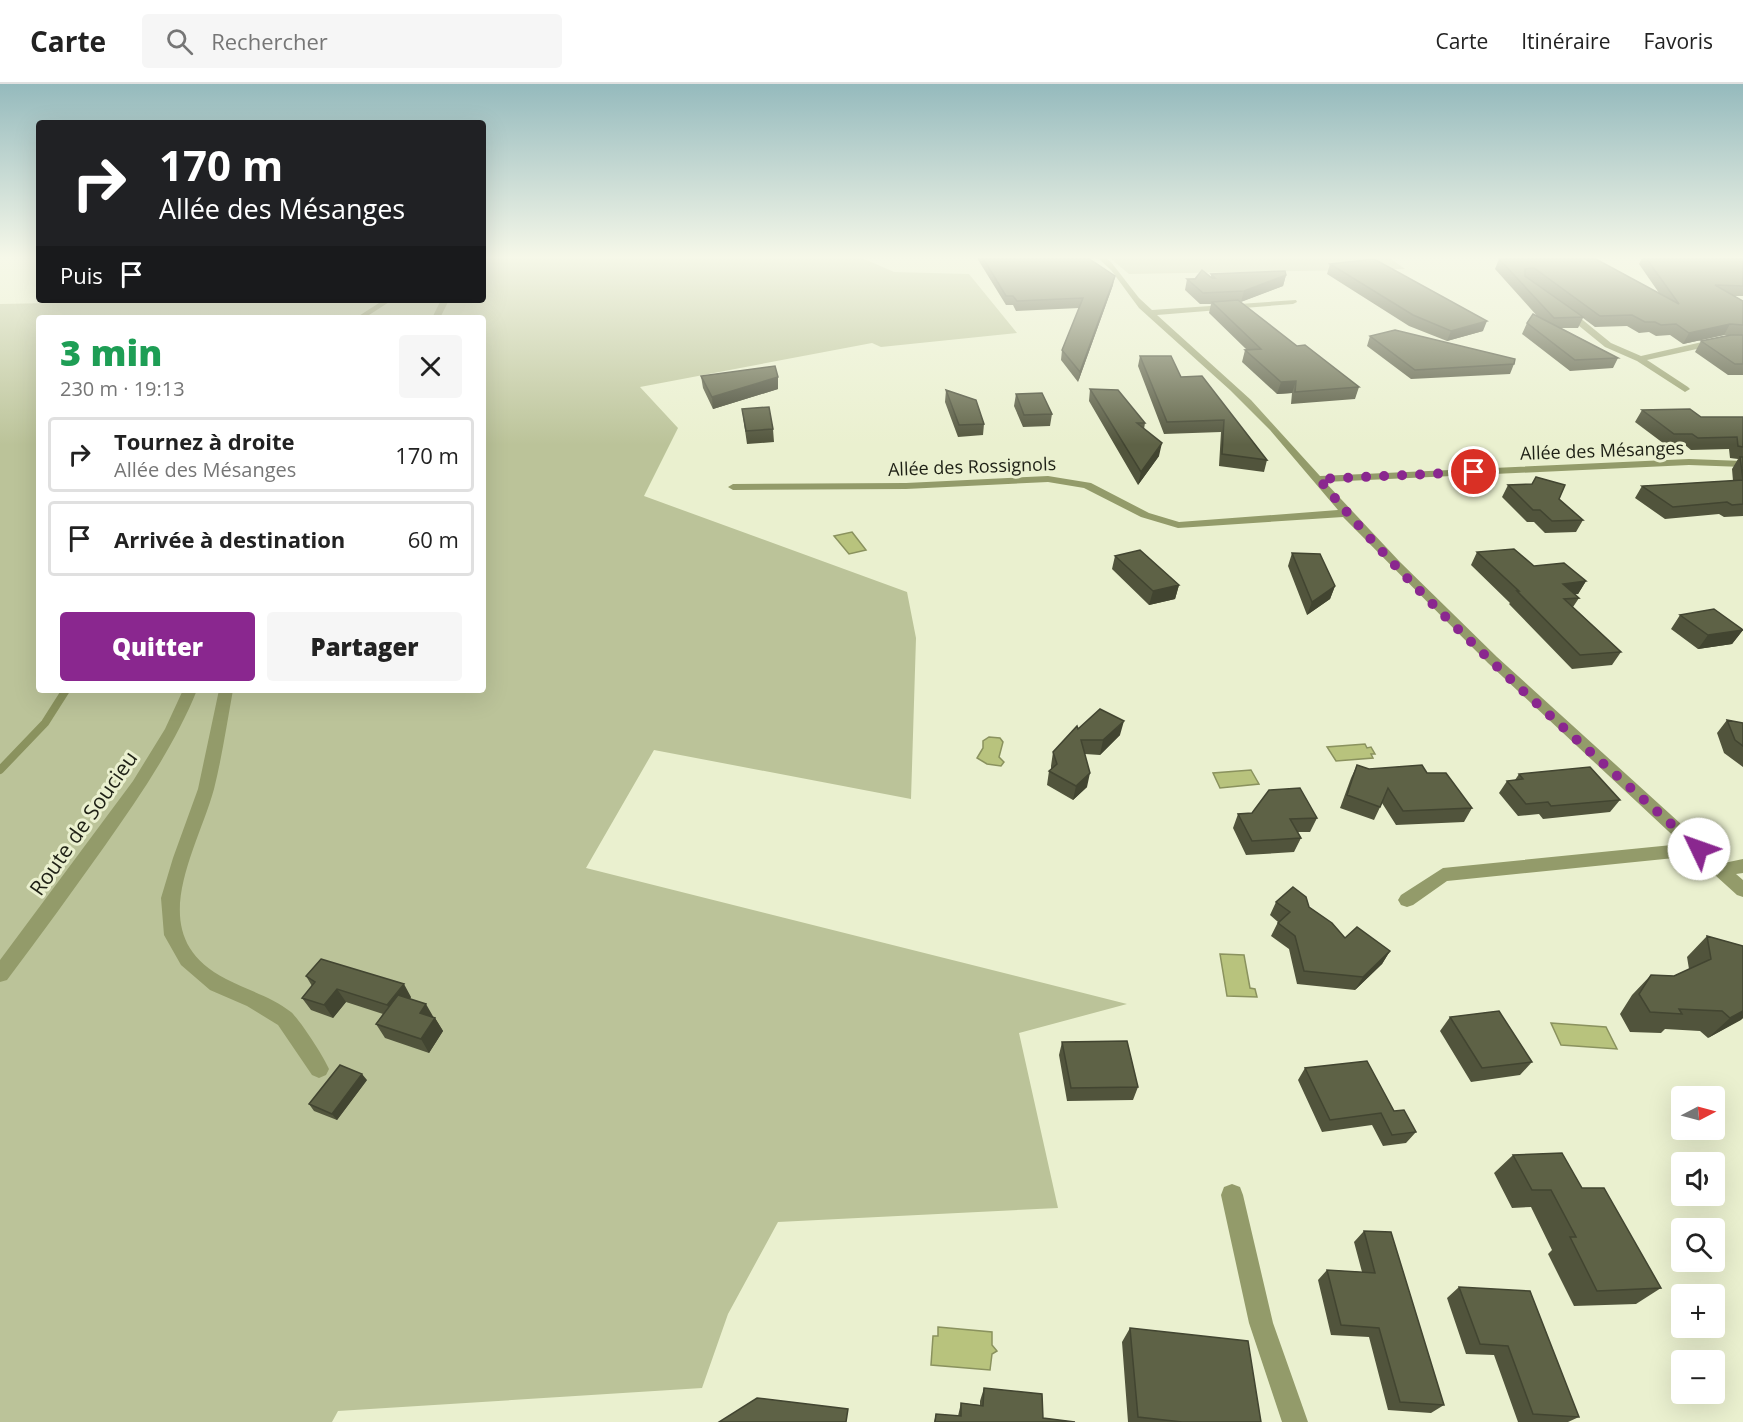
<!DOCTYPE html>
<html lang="fr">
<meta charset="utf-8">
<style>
:root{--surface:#fff;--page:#f6f6f6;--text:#222;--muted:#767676;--line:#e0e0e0;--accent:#8a278f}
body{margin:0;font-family:"Open Sans",sans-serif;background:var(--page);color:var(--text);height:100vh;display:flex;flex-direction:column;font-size:22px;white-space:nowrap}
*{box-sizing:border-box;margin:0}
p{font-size:20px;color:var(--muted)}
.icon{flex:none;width:33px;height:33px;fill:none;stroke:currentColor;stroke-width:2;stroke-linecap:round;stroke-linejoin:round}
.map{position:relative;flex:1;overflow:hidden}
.side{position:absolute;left:36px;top:231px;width:450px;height:378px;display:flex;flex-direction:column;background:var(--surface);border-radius:6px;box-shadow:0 6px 24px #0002}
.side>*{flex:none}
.guide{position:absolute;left:36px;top:36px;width:450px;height:183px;border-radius:6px;box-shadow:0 6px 24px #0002;background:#202124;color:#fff;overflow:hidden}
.needle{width:39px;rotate:84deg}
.tools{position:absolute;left:1671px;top:1002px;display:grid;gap:12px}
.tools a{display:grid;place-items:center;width:54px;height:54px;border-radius:6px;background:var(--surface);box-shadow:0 6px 24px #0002;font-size:30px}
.pin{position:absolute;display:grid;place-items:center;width:51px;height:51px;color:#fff;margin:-26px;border:3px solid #fff;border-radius:50%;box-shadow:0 2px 6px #0007}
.me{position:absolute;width:66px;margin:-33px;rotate:312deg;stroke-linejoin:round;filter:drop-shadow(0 0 4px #0008)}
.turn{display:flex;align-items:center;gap:21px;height:126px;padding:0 24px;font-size:27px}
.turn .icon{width:78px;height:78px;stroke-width:2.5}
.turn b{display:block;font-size:42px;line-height:51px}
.then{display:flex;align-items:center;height:57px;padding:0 24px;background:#0003;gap:12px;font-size:22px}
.round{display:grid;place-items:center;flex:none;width:63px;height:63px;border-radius:6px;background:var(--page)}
.overview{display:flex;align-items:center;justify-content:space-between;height:102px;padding:0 24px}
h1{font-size:36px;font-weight:800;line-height:45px;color:#1e9e55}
.action{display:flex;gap:12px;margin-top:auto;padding:12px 24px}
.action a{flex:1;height:69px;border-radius:6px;background:var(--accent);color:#fff;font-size:24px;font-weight:800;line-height:69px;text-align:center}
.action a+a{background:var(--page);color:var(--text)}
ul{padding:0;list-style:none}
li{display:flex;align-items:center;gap:18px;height:75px;margin:0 12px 9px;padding:0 12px;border:3px solid var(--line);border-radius:6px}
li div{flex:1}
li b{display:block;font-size:22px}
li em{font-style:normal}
header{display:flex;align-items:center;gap:36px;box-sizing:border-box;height:84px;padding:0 30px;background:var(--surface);border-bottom:2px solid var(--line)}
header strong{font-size:28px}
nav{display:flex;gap:33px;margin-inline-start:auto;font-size:21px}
.search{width:420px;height:54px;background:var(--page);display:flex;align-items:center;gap:15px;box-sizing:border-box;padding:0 21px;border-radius:6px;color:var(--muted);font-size:22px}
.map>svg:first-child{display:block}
.green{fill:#bbc399;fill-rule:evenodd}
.water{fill:#b8c37d;stroke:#8a925e;stroke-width:1.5}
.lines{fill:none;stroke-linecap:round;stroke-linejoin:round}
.stream-far1{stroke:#8a925e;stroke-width:4.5}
.stream{stroke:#8a925e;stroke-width:8}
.minor{fill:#939b6a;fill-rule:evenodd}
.wall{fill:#51543c}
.shaded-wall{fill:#424531}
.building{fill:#5e6246;stroke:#424531;stroke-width:1.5}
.route{stroke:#8a278f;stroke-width:10;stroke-dasharray:0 18}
.labels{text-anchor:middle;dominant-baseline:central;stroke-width:6;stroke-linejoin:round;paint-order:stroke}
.far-street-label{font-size:18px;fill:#1e2015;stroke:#eaf0cf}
.street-label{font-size:21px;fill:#1e2015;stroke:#eaf0cf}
</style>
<header>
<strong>Carte</strong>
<div class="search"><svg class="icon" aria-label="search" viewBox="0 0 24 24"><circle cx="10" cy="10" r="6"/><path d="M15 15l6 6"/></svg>Rechercher</div>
<nav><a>Carte</a><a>Itinéraire</a><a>Favoris</a></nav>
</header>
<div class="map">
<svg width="1743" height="1338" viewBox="0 0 1743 1338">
<rect width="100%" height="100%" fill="#eaf0cf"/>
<path class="green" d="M 483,174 L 862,174 L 894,188 L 969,190 L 1017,249 L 881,263 L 872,259 L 640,303 L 678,344 L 644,412 L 907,508 L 916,554 L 911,715 L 654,666 L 586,784 L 1127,920 L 1019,949 L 1058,1124 L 778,1138 L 728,1230 L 702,1304 L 338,1327 L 332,1338 L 0,1338 L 0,220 L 201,216 L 483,216 ZM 39,234 L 483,234 L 483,606 L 39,606 Z
M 1110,174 L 1390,174 L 1405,185 L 1129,190 Z"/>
<path class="water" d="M 852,448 L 866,466 L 849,470 L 834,452 Z
M 989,653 L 1000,654 L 1003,658 L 999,673 L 1004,678 L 1001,682 L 987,680 L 977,674 L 983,664 L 983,657 Z
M 1365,660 L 1367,664 L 1371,663 L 1375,670 L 1371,670 L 1373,674 L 1336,677 L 1327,663 Z
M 1251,686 L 1259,700 L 1220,704 L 1213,689 Z
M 1220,870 L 1244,871 L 1250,904 L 1255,905 L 1257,913 L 1227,912 Z
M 1551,939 L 1606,943 L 1617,965 L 1561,961 Z
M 938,1243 L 992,1248 L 992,1261 L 997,1267 L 992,1270 L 990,1286 L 931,1281 L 933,1252 L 938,1252 Z"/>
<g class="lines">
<path class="stream-far1" d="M 360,234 L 388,216"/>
<path class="stream" d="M 0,686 L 45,639 L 66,606"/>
<path class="minor" d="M 1098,174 L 1106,174 L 1111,178 L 1139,214 L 1152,226 L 1296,216 L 1297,218 L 1293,220 L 1157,231 L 1251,316 L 1320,392 L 1689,375 L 1743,377 L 1743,383 L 1689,381 L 1325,398 L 1400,478 L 1497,573 L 1724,779 L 1743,775 L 1743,789 L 1736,790 L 1743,796 L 1743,813 L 1737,811 L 1694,772 L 1447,797 L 1413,821 L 1407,823 L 1401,821 L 1398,816 L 1401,811 L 1443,784 L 1682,760 L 1488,579 L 1343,433 L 1178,444 L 1141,433 L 1084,404 L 1048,398 L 906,405 L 733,406 L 728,403 L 733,400 L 906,399 L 1048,392 L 1091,399 L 1149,429 L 1179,438 L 1338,426 L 1270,346 L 1230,306 L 1139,224 L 1111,186 Z
M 441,216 L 449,216 L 440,234 L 432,234 Z
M 1562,224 L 1568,224 L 1611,259 L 1641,272 L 1724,253 L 1743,253 L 1743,259 L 1724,259 L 1647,276 L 1688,303 L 1690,305 L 1685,308 L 1637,277 L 1605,263 L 1562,228 Z
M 183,606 L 197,606 C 174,663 139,713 104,763 C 72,808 40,852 7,896 L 0,898 L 0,876 L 133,697 L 165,645 Z
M 219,606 L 233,606 C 227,639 222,673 214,705 C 196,770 141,852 226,895 C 247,906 272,913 291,928 C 300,936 324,973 329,985 L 326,991 L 319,994 L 312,991 L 278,941 L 247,922 L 210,906 L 181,881 L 164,851 L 161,814 L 173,774 L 198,705 Z
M 1232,1100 L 1240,1103 L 1243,1111 L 1273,1239 L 1308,1338 L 1282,1338 L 1249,1239 L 1221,1111 L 1224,1103 Z"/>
</g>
<path class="wall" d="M 977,174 L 1088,174 L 1113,201 L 1078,298 L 1061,276 L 1062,266 L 1079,224 L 1016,227 L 1013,221 L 1006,221 Z
M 1642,174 L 1743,174 L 1743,212 L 1734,212 L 1743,217 L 1743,292 L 1743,291 L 1728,291 L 1695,268 L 1701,257 L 1729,251 L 1724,251 L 1683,260 L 1670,251 L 1656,252 L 1649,248 L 1639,249 L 1627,242 L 1595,243 L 1583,234 L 1578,244 L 1561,244 L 1618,274 L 1613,284 L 1570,287 L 1522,250 L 1527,239 L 1538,233 L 1495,185 L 1499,175 L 1659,209 L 1639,180 Z
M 1330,180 L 1483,247 L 1447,257 L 1409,242 L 1327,190 Z
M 1211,190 L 1286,191 L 1283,202 L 1240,218 L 1297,262 L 1359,303 L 1355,315 L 1291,320 L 1292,309 L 1277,310 L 1242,278 L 1245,266 L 1247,266 L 1209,229 L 1211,220 L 1200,220 L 1185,206 L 1187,195 L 1211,193 Z
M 1370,252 L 1514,280 L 1510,290 L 1411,295 L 1367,262 Z
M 1140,272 L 1181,293 L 1267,376 L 1264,388 L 1219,382 L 1221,348 L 1164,350 L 1138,282 Z
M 701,292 L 778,305 L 713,325 L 703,304 Z
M 1090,305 L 1145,339 L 1144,345 L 1159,372 L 1138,401 L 1089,317 Z
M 946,306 L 984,340 L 983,351 L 958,353 L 945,318 Z
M 1016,310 L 1052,330 L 1050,342 L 1023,343 L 1014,322 Z
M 742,325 L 773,345 L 774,358 L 747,360 Z
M 1642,326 L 1701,333 L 1743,333 L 1743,432 L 1724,433 L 1719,430 L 1665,435 L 1635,414 L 1642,402 L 1733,397 L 1732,385 L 1738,375 L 1730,374 L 1729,365 L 1691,366 L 1685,361 L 1667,362 L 1635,338 Z
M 1508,401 L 1559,415 L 1583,436 L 1576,448 L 1545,449 L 1534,438 L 1527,438 L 1502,413 Z
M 1477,468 L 1534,482 L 1586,497 L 1578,510 L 1575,510 L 1579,514 L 1573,523 L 1621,568 L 1612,581 L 1572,585 L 1509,520 L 1510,519 L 1471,481 Z
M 1292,469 L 1335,502 L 1330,515 L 1307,531 L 1288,482 Z
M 1115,472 L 1179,501 L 1175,515 L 1149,521 L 1112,485 Z
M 1680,531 L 1743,546 L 1732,560 L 1698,565 L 1671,545 Z
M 1727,636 L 1743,639 L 1743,683 L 1724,669 L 1717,649 Z
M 1078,645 L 1120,651 L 1100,671 L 1085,670 L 1087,703 L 1073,716 L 1047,701 L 1049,687 L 1051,685 L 1051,682 L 1053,668 Z
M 1357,681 L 1369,685 L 1427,689 L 1472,724 L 1464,738 L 1396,741 L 1382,719 L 1374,736 L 1340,724 L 1351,694 Z
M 1519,690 L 1620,716 L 1610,728 L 1543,735 L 1539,730 L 1518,732 L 1499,709 L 1507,697 L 1515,696 Z
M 1238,730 L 1317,734 L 1310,748 L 1298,748 L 1301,754 L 1294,768 L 1246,771 L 1233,744 Z
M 1276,818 L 1309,823 L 1345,854 L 1390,867 L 1382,880 L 1355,906 L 1297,900 L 1289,865 L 1271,852 L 1278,838 L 1270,831 Z
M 1707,852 L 1743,862 L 1743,934 L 1708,954 L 1700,947 L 1665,945 L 1661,949 L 1630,948 L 1620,930 L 1632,911 L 1651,891 L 1674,892 L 1689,885 L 1687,873 Z
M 306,892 L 411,913 L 410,915 L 433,933 L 435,934 L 443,947 L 429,969 L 385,954 L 376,940 L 383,930 L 346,918 L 333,934 L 311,926 L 302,914 L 312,902 Z
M 1450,933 L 1532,978 L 1520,991 L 1471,998 L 1440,947 Z
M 1062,958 L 1138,1003 L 1133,1016 L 1067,1017 L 1059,971 Z
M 1305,984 L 1394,1027 L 1416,1048 L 1406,1059 L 1383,1062 L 1372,1041 L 1322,1048 L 1298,996 Z
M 367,996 L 337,1036 L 314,1027 L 309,1020 Z
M 1513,1071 L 1582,1104 L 1661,1204 L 1636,1220 L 1574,1222 L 1548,1170 L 1552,1166 L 1531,1123 L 1512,1124 L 1494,1089 Z
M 1364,1147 L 1444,1321 L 1431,1329 L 1388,1326 L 1369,1253 L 1331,1251 L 1318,1196 L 1327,1186 L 1362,1188 L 1354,1158 Z
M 1459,1203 L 1579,1333 L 1568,1338 L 1518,1338 L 1494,1271 L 1466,1270 L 1447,1214 Z
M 1130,1244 L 1261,1338 L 1128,1338 L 1122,1258 Z
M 984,1304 L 1043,1334 L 1075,1338 L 934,1338 L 936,1330 L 958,1332 L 961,1319 L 980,1321 L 980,1317 Z"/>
<path class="shaded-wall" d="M 1286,191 L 1283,202 L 1241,218 L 1244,207 Z
M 1115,192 L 1113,201 L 1078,298 L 1080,288 Z
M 1487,237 L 1483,247 L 1447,257 L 1451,247 Z
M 1730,240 L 1724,251 L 1683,260 L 1689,249 Z
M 778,293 L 778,305 L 713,325 L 712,313 Z
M 1296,297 L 1292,309 L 1277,310 L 1281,298 Z
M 1162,359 L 1159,372 L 1138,401 L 1141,388 Z
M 1586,497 L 1578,510 L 1556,513 L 1563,500 Z
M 1179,501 L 1175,515 L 1149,521 L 1153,507 Z
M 1335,502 L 1330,515 L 1307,531 L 1312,518 Z
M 1743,546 L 1732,560 L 1698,565 L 1708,551 Z
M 1124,637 L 1120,651 L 1100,671 L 1103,656 Z
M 1090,689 L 1087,703 L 1073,716 L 1076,702 Z
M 1390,867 L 1382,880 L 1355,906 L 1363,893 Z
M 404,900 L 411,913 L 395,934 L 387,921 Z
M 337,905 L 346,918 L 333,934 L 324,921 Z
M 426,920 L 434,934 L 420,929 Z
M 1743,927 L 1743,934 L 1741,936 L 1708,954 L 1730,934 Z
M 435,934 L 443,947 L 429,969 L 421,955 Z
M 362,990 L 367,996 L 337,1036 L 332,1030 Z"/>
<path class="building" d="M 983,174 L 1088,174 L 1115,192 L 1080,288 L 1062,266 L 1083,214 L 1017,217 L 1013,212 L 1006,212 Z
M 1549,174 L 1594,174 L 1679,220 L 1646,174 L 1743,174 L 1743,202 L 1715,201 L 1743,217 L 1743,241 L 1730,240 L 1689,249 L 1676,240 L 1661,241 L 1655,238 L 1645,238 L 1632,231 L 1600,232 L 1534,184 L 1525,185 L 1525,192 L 1583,233 L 1554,234 L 1499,175 Z
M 1374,175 L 1487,237 L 1451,247 L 1413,231 L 1330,180 Z
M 1202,186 L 1212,194 L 1215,194 L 1211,190 L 1285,187 L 1286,191 L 1244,207 L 1203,209 L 1187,195 L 1195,195 Z
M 1238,216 L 1297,262 L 1305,261 L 1359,303 L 1295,308 L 1296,297 L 1281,298 L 1245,266 L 1261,265 L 1212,218 Z
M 1533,230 L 1618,274 L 1575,276 L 1527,239 Z
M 1395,246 L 1515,275 L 1514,280 L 1415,286 L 1370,252 Z
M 1731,251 L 1743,251 L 1743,280 L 1735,280 L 1701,257 Z
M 1140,272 L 1171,272 L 1181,293 L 1202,292 L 1267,376 L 1222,370 L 1224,336 L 1167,338 Z
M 775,282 L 778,293 L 712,313 L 701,292 Z
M 1090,305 L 1118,306 L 1145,339 L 1137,339 L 1162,359 L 1141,388 Z
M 946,306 L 976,316 L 984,340 L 959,341 Z
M 1042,309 L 1052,330 L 1024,331 L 1016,310 Z
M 769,323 L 773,345 L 746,347 L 742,325 Z
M 1690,325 L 1701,333 L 1743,333 L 1743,363 L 1738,362 L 1737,353 L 1698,354 L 1692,350 L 1674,350 L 1642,326 Z
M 1740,373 L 1743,373 L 1743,420 L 1732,421 L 1727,418 L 1673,423 L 1642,402 L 1743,396 Z
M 1536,393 L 1565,401 L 1559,415 L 1583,436 L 1552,437 L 1540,426 L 1533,426 L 1508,401 L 1532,400 Z
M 1514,465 L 1534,482 L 1564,479 L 1586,497 L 1563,500 L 1579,514 L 1564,515 L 1621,568 L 1580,571 L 1517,507 L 1519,507 L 1477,468 Z
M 1140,466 L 1179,501 L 1153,507 L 1115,472 Z
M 1292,469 L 1320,470 L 1335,502 L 1312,518 Z
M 1714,525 L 1743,546 L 1708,551 L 1680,531 Z
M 1100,625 L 1124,637 L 1103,656 L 1081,656 L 1090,689 L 1076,702 L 1049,687 L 1057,680 L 1053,668 L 1077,642 L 1078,645 Z
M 1727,636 L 1743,639 L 1743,662 L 1735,656 Z
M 1357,681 L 1369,685 L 1422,681 L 1427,689 L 1446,689 L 1472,724 L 1403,727 L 1388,704 L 1380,723 L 1347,711 Z
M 1590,683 L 1620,716 L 1551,722 L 1548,718 L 1526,720 L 1507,697 L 1523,695 L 1519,690 Z
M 1300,704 L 1317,734 L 1290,735 L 1301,754 L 1252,757 L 1238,730 L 1252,729 L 1269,706 Z
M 1293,803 L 1306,813 L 1309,823 L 1332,839 L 1345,854 L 1357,843 L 1390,867 L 1363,893 L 1304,887 L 1295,852 L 1278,839 L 1290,828 L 1276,818 Z
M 1707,852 L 1743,862 L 1743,927 L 1730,934 L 1722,927 L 1679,925 L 1682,930 L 1650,928 L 1639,910 L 1651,891 L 1674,892 L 1711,875 Z
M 321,875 L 404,900 L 387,921 L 337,905 L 324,921 L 302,914 L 315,898 L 306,892 Z
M 398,911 L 426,920 L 420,929 L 435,934 L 421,955 L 376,940 Z
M 1499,927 L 1532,978 L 1482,984 L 1450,933 Z
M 1127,957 L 1138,1003 L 1071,1004 L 1062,958 Z
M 1367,977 L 1394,1027 L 1404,1026 L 1416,1048 L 1392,1051 L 1381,1029 L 1330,1036 L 1305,984 Z
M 340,981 L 362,990 L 332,1030 L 309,1020 Z
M 1562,1069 L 1582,1104 L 1604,1104 L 1661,1204 L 1597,1207 L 1570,1153 L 1576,1153 L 1551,1106 L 1532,1106 L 1513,1071 Z
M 1364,1147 L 1391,1148 L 1444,1321 L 1400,1318 L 1379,1244 L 1341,1241 L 1327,1186 L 1375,1189 Z
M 1459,1203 L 1530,1207 L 1579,1333 L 1533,1330 L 1508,1262 L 1480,1260 Z
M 1130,1244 L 1248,1257 L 1261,1338 L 1182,1338 L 1138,1333 Z
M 984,1304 L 1042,1310 L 1043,1334 L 1075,1338 L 935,1338 L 936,1330 L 961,1332 L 961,1319 L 983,1322 Z
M 757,1314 L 848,1325 L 846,1338 L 719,1338 Z"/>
<linearGradient id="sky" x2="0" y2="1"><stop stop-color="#95babd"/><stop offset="0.48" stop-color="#f6f8e9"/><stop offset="1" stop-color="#f6f8e9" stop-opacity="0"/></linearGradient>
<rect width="1743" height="361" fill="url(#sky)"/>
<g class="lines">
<path class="route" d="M 1474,388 L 1319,395 C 1431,532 1568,647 1699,765"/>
</g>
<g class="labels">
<g class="far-street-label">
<text transform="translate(1602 366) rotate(-2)">Allée des Mésanges</text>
<text transform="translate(972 382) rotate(-2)">Allée des Rossignols</text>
</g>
<g class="street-label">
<text transform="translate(83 739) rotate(-55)">Route de Soucieu</text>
</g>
</g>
</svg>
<div class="tools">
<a><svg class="needle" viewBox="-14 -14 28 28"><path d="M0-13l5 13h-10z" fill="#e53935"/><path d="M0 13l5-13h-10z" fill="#767676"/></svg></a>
<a><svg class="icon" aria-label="sound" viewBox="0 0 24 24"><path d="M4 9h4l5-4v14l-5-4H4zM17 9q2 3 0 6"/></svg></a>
<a><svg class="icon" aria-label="search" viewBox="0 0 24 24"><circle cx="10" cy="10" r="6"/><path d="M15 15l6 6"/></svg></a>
<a>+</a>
<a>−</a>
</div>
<div class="pin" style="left:1474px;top:388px;background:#d93025"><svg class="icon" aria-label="arrive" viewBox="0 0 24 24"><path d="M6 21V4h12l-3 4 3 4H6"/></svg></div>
<svg class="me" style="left:1699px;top:765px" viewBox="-20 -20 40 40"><circle r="19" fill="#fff"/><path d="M0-13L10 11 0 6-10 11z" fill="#8a278f"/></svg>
<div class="guide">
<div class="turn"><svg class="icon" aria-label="right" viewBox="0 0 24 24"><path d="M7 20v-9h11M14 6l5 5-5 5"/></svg><div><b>170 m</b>Allée des Mésanges</div></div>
<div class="then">Puis<svg class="icon" aria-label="arrive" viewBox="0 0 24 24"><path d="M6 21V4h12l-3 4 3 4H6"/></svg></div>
</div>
<section class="side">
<div class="overview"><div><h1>3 min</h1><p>230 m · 19:13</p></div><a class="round"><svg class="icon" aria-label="close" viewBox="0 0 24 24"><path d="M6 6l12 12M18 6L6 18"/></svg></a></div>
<ul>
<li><svg class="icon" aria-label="right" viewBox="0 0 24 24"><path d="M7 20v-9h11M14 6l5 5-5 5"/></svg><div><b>Tournez à droite</b><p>Allée des Mésanges</p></div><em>170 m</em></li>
<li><svg class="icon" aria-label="arrive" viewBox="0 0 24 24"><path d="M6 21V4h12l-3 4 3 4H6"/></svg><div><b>Arrivée à destination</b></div><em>60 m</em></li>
</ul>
<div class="action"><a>Quitter</a><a>Partager</a></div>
</section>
</div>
